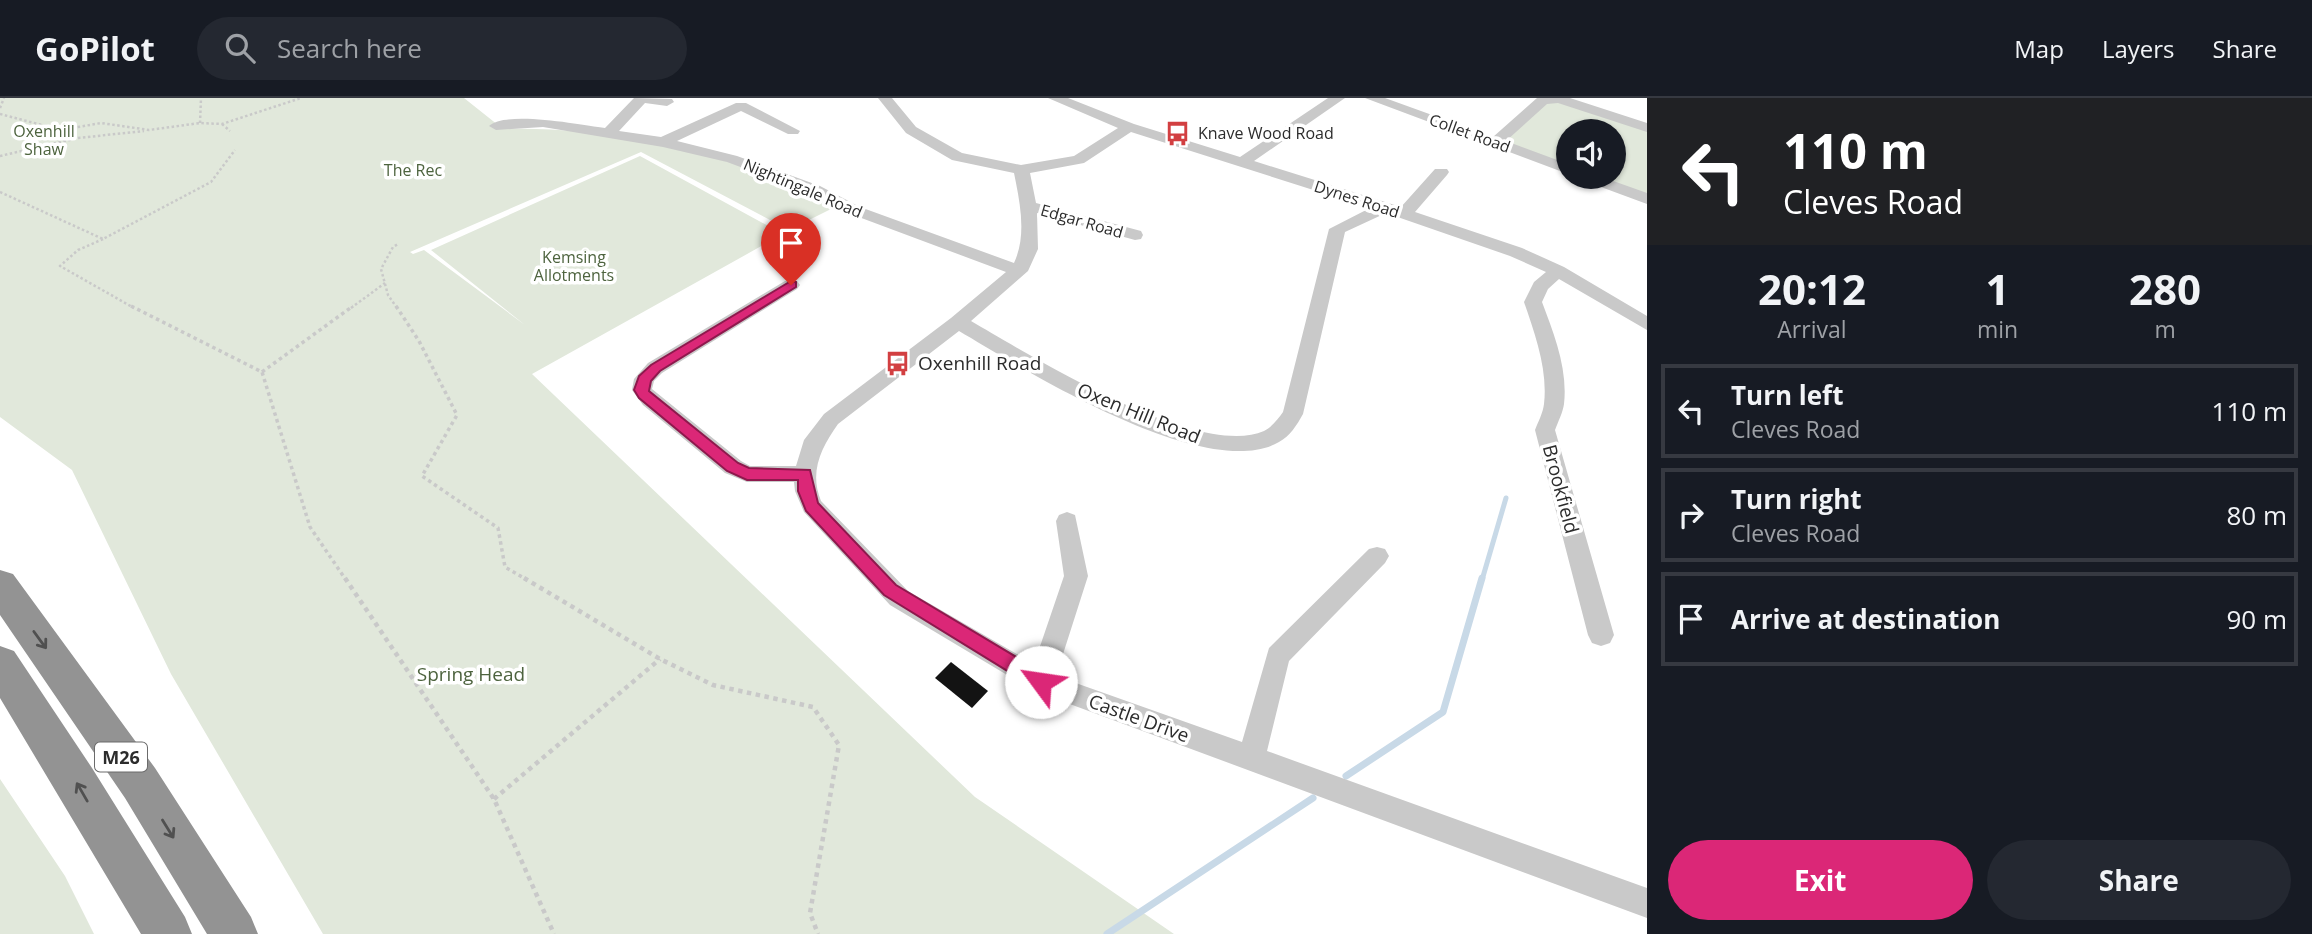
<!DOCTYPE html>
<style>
:root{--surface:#171b24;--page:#242831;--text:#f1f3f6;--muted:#9ea1a6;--line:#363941;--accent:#db2777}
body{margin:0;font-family:"Open Sans",sans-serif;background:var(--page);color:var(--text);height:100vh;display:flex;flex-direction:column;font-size:26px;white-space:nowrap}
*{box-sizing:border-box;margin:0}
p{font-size:23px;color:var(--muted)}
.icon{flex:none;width:38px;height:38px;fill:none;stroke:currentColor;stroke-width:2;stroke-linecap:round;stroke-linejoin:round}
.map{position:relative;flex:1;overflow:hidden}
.side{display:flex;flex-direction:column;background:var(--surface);width:665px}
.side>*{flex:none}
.banner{background:#202124;color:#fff;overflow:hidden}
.controls{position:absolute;left:1556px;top:21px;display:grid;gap:14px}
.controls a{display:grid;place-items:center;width:70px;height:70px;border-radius:50%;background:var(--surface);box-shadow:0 2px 5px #0004;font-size:35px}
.pin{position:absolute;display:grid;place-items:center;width:60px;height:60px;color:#fff;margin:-72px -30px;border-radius:50% 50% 50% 0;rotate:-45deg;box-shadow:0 0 7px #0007}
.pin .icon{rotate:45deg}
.me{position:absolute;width:77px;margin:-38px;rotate:301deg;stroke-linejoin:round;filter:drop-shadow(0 0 5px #0008)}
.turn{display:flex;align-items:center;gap:24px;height:147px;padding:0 21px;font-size:32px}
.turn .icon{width:91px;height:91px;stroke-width:2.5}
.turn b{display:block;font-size:49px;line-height:60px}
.eta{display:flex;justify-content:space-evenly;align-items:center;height:119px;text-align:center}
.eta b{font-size:42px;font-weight:700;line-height:49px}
.action{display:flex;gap:14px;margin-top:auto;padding:14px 21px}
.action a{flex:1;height:80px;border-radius:42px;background:var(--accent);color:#fff;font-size:28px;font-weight:700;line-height:80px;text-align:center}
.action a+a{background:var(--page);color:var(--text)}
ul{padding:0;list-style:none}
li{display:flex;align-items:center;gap:21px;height:94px;margin:0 14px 10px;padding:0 7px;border:4px solid var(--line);border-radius:0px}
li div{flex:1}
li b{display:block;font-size:26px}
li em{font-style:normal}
header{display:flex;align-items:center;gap:42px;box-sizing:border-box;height:98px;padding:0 35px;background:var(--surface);border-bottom:2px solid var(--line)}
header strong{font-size:33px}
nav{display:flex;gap:38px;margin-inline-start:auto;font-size:24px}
.search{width:490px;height:63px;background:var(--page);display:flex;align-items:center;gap:18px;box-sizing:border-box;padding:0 24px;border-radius:38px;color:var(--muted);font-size:26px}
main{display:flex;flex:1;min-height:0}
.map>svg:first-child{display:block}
.green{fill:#e1e8db}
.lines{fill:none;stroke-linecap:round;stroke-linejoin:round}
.stream-far1{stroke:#c8d9e7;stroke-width:5}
.stream{stroke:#c8d9e7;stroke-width:7}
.building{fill:#131313}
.path-far2{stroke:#c9c9c9;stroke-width:2.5;stroke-dasharray:2.5 2.5;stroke-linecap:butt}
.path-far1{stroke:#c9c9c9;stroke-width:3.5;stroke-dasharray:3.5 3.5;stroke-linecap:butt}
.path{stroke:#c9c9c9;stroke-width:4.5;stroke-dasharray:4.5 4.5;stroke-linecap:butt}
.minor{fill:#c9c9c9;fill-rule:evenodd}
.highway{fill:#939393;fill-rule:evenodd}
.oneway{stroke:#505050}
.route{fill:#db2777;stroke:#8e194d;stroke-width:2}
.labels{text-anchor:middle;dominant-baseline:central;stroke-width:7;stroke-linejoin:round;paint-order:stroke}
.far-park-label{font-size:16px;fill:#4d633e;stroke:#fff}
.far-poi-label{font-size:16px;fill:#2c2c2c;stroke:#fff;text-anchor:start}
.far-street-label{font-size:16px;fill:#2c2c2c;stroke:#fff}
.shield{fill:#fff;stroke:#6b6b6b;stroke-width:2}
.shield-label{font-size:18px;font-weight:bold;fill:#2c2c2c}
.poi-label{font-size:19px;fill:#2c2c2c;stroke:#fff;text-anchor:start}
.street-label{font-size:19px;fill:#2c2c2c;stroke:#fff}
.park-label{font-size:19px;fill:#4d633e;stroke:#fff}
</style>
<header>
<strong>GoPilot</strong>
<div class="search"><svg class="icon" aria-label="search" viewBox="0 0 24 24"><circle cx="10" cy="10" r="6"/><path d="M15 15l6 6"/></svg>Search here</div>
<nav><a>Map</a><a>Layers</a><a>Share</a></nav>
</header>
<main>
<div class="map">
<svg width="1647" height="836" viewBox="0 0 1647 836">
<rect width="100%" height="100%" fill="#fff"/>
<path class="green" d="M 0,0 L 464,0 L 503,31 C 609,27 743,58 837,108 L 789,132 L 641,54 L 410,154 L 413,156 L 424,152 L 525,227 L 431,152 L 640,58 L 783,136 L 532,276 L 975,699 L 1174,836 L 323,836 L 171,576 L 72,372 L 0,319 Z
M 1560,3 L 1647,32 L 1647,98 L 1595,79 L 1614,79 L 1614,33 L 1568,33 L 1568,68 L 1502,43 L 1547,4 Z
M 0,681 L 65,778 L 94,836 L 0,836 Z"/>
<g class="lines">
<path class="stream-far1" d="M 1482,482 L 1506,400"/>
<path class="stream" d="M 1346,678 L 1443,614 L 1482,480
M 1107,836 L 1313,700"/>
</g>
<path class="building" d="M 951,564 L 988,593 L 972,610 L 935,580 Z"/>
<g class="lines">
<path class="path-far2" d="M 0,10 L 4,0
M 0,16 L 61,32 L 101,25 L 149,32 L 200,25 L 222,26 L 301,0
M 200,25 L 201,0
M 222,26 L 230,33
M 0,58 L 78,40 L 144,33
M 0,94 L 103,141 L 211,84 L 235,52
M 103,141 L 78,152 L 60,168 L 134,210
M 351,210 L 385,185
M 397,210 L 388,197 L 381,171 L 393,149 L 398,146"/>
<path class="path-far1" d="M 131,208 L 262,274 L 310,429 L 346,482
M 396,208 L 419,243 L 457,317 L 422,378 L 498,430 L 505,469 L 527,482
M 262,274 L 353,208"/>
<path class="path" d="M 345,480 L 494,701 L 554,836
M 524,480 L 660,561 L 713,587 L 813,609 L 839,647 L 810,815 L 818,836
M 494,701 L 660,561"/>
<path class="minor" d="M 634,0 L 672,1 L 674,4 L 667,8 L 645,5 L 619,33 L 661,39 L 736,5 L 746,5 L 800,33 L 798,36 L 788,36 L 741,13 L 677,43 L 737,58 L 820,88 L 860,109 L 1014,165 C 1027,137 1020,105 1014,75 L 952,62 L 906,35 L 878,0 L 892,0 L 916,29 L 962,55 L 1021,67 L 1074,58 L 1118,30 L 1048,0 L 1068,0 L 1134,26 L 1240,59 L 1328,0 L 1345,0 L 1254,63 L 1401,109 L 1435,71 L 1447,71 L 1449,74 L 1447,77 L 1415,114 L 1522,150 L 1564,169 L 1647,218 L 1647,232 L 1559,181 L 1548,191 L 1542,204 C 1554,236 1568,271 1564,306 C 1563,314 1558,324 1555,332 L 1614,537 L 1610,545 L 1601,548 L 1592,545 L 1588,537 L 1535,332 C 1538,324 1543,315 1544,306 C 1548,272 1535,236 1524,204 L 1534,184 L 1546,174 L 1510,158 L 1386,115 L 1345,134 L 1303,316 C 1297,327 1290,338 1279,344 C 1205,386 1024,271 959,233 L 838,326 C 821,350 809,374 821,403 L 908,493 L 1034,566 L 1064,478 L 1056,423 L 1059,417 L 1067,414 L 1075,417 L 1088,478 L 1056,578 L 1242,644 L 1269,550 L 1369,451 L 1377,449 L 1385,451 L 1389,458 L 1385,465 L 1289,563 L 1267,653 L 1647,790 L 1647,820 L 1032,592 L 890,507 L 804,414 L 795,393 L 794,384 L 747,384 L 725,375 L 643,307 L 632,292 L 634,281 L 648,265 L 785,183 L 797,183 L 800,187 L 797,191 L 662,275 L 654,283 L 652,291 L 741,363 L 750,368 L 796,368 L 804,342 L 824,316 L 951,220 L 1006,174 L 848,115 L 808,94 L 727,64 L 663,49 L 543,29 L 496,32 L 489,28 C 506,12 581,27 605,30 ZM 1131,34 L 1370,110 L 1329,131 L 1283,314 C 1278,321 1272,329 1264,333 C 1198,362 1030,257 971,223 L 1028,173 L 1038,151 L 1037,115 L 1135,142 L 1141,141 L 1143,137 L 1141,133 L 1036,105 L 1030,75 L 1084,65 Z
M 1365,0 L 1385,0 L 1493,39 L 1537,0 L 1570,0 L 1647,25 L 1647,34 L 1558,5 L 1547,6 L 1506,43 L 1568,66 L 1568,76 Z
M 1580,79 L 1602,79 L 1647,95 L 1647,106 L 1582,82 Z"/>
<path class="highway" d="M 0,472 L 13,476 L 155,670 L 251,819 L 258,836 L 207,836 L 125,700 L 0,517 Z
M 0,548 L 14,553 L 92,670 L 185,819 L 192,836 L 141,836 L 0,600 Z"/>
</g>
<defs><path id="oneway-shaft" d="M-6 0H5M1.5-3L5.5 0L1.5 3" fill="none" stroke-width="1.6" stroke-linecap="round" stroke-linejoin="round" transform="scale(1.75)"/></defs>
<g class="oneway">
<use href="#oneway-shaft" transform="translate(40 542) rotate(54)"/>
<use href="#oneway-shaft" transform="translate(82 694) rotate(-120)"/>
<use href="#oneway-shaft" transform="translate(168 731) rotate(58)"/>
</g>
<path class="route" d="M 791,183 L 796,184 L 796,189 L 660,273 L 651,283 L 649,293 L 738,365 L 749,370 L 810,372 L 818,405 L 896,487 L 1048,578 L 1051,584 L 1048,590 L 1041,592 L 1035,590 L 884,497 L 806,413 L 798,393 L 798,382 L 747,382 L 727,373 L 639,300 L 634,292 L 639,278 L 651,267 Z"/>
<defs>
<symbol id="bus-bare" viewBox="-9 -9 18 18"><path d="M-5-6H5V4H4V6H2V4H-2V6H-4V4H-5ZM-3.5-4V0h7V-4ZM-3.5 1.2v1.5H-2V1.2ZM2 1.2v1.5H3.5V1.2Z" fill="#d23f41" stroke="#fff" stroke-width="2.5" paint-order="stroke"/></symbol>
</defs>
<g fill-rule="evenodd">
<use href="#bus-bare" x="1160" y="18" width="35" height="35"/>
<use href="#bus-bare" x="880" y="248" width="35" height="35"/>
</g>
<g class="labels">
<g class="far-park-label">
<text x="44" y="33">Oxenhill<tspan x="44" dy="18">Shaw</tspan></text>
<text x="413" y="72">The Rec</text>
<text x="574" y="159">Kemsing<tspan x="574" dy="18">Allotments</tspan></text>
</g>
<g class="far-poi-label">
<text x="1198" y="35">Knave Wood Road</text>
</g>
<g class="far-street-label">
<text transform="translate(1470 35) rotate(20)">Collet Road</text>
<text transform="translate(803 90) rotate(23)">Nightingale Road</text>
<text transform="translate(1357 101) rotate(18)">Dynes Road</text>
<text transform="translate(1082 123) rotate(16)">Edgar Road</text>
</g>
<rect class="shield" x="95" y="644.5" width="52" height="29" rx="5"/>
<g class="shield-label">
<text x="121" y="659">M26</text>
</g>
<g class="poi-label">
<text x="918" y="265">Oxenhill Road</text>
</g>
<g class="street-label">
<text transform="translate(1139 315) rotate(22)">Oxen Hill Road</text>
<text transform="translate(1561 391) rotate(75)">Brookfield</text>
<text transform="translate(1139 620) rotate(20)">Castle Drive</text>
</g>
<g class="park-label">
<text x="471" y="576">Spring Head</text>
</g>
</g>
</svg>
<div class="controls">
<a><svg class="icon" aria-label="sound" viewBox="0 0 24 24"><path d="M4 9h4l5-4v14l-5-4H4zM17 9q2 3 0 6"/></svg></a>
</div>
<div class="pin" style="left:791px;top:187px;background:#d93025"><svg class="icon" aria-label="arrive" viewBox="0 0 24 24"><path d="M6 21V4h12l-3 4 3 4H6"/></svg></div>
<svg class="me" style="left:1041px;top:584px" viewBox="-20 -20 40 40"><circle r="19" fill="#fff"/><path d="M0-13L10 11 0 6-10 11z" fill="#db2777"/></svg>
</div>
<section class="side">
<div class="banner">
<div class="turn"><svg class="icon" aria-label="left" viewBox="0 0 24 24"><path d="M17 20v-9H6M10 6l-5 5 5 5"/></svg><div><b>110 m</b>Cleves Road</div></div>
</div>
<div class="eta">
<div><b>20:12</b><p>Arrival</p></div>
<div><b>1</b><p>min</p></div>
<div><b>280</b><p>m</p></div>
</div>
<ul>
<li><svg class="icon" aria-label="left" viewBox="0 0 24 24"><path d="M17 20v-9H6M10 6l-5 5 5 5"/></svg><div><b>Turn left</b><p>Cleves Road</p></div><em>110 m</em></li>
<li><svg class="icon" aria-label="right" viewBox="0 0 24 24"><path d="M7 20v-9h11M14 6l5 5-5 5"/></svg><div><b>Turn right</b><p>Cleves Road</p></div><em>80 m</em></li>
<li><svg class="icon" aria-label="arrive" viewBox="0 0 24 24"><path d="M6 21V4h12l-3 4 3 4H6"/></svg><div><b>Arrive at destination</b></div><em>90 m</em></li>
</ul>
<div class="action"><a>Exit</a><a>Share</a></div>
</section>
</main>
